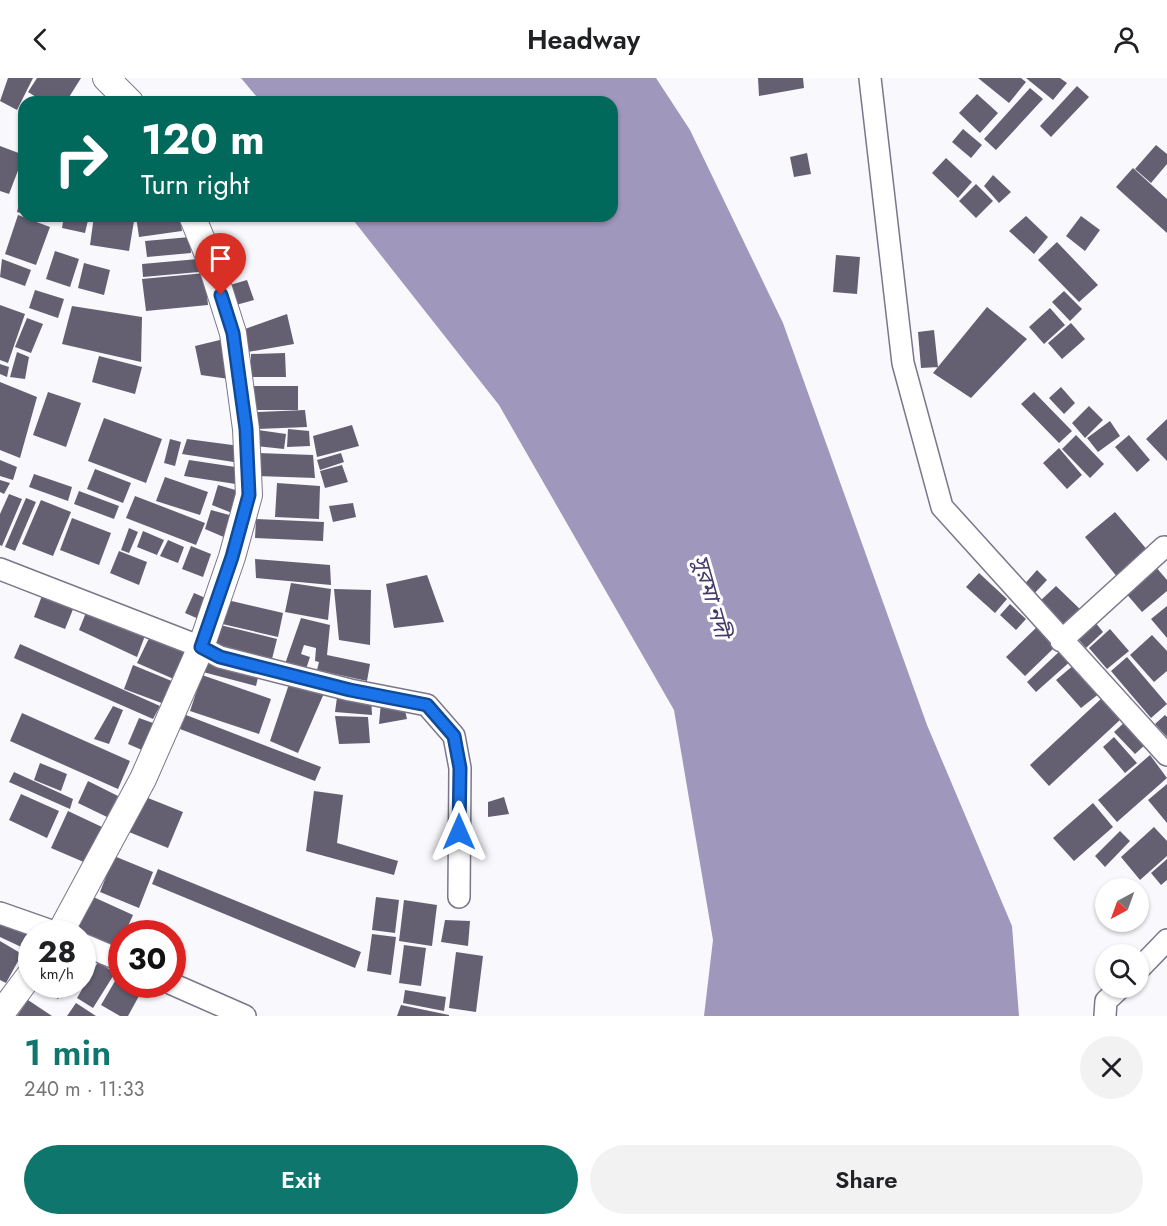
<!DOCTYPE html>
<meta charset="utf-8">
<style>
:root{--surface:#fff;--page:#f2f2f2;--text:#202124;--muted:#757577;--accent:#0f766e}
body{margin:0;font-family:Jost,"Noto Sans Bengali",sans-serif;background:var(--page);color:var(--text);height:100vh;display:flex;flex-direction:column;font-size:22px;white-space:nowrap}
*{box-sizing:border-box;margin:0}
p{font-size:20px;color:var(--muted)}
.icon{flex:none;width:33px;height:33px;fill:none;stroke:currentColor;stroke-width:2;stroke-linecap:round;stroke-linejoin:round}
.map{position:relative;height:938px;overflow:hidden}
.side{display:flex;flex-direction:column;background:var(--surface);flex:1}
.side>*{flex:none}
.top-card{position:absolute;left:18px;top:18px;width:600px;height:126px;border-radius:18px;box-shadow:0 2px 4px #0004;background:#00695c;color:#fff;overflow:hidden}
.needle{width:39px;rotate:221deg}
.buttons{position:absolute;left:1095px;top:800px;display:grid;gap:12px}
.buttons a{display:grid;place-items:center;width:54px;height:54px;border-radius:50%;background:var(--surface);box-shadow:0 2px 4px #0004;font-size:30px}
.speed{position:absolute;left:18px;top:842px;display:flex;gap:12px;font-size:30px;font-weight:700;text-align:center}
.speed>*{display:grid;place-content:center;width:78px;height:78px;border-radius:50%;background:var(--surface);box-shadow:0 2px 4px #0004;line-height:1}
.speed small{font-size:15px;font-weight:400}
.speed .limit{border:9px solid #d22;background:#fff;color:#111}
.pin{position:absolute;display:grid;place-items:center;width:51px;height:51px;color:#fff;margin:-62px -26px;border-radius:50% 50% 50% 0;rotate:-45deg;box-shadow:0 0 6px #0007}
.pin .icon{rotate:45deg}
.me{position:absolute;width:66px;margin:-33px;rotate:0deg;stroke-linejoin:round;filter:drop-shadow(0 0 4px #0008)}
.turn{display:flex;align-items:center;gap:21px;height:126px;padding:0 24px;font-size:27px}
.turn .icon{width:78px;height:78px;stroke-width:2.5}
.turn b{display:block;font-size:42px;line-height:51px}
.round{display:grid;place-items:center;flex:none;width:63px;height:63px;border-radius:32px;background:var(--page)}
.overview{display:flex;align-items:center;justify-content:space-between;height:102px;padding:0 24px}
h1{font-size:36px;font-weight:600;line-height:45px;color:var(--accent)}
.primary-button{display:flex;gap:12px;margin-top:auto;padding:12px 24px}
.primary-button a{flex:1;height:69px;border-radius:36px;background:var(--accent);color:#fff;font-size:24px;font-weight:600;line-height:69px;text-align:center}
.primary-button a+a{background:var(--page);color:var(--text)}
header{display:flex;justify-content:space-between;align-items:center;height:78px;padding:0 24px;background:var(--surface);font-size:27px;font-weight:600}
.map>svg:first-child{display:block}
.water{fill:#9f97bc}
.building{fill:#646072}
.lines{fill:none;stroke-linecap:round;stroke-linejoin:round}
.minor-casing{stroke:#7b778a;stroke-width:24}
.tertiary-casing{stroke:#7b778a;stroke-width:28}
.minor{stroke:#fff;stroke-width:21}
.tertiary{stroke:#fff;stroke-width:26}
.route-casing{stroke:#114b97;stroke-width:15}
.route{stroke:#1a73e8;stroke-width:10}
.labels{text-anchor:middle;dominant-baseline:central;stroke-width:6;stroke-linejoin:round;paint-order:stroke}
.water-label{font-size:22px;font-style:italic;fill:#46386a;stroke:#fff}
</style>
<header><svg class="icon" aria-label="back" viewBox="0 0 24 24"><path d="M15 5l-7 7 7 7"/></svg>Headway<svg class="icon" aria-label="person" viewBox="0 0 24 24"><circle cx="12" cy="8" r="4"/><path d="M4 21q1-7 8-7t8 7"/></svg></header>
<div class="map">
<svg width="1167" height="938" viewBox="0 0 1167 938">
<rect width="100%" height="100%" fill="#f9f8fd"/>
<path class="water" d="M 241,0 L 656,0 L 690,52 L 783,245 L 927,647 L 1012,848 L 1019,938 L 704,938 L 713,862 L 674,632 L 499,327 L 350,138 L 612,138 L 612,24 L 261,24 Z"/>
<path class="building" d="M 8,0 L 33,0 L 17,32 L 0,23 Z
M 37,0 L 81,0 L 66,24 L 44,24 L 28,14 Z
M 758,0 L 803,0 L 804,10 L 759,18 Z
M 978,0 L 1021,0 L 1026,4 L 1009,25 Z
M 1026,0 L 1060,0 L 1067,5 L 1053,22 Z
M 1077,8 L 1089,19 L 1051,59 L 1040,48 Z
M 1030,10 L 1043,21 L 996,72 L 984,61 Z
M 977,16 L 998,35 L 980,55 L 959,35 Z
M 963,51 L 982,67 L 971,80 L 952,64 Z
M 1156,67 L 1167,76 L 1167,86 L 1151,105 L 1135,91 Z
M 0,68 L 24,77 L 9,116 L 0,113 Z
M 807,75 L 811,96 L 794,99 L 790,79 Z
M 946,80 L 972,104 L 958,120 L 932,95 Z
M 1133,90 L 1167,121 L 1167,155 L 1116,109 Z
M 993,97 L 1011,114 L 999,125 L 984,108 Z
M 976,106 L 993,123 L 976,140 L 959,123 Z
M 23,112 L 24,112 L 24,136 L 17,134 Z
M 18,137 L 50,149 L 36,187 L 5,176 Z
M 64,138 L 89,138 L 85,155 L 62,150 Z
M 94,138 L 134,143 L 129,173 L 90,167 Z
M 136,138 L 180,138 L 182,153 L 139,159 Z
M 1026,138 L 1048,159 L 1034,176 L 1009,153 Z
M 1081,138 L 1100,152 L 1085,173 L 1066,158 Z
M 190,159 L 191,175 L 147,179 L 145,163 Z
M 1057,164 L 1098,207 L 1079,224 L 1038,182 Z
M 238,171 L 243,188 L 224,194 L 218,178 Z
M 55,173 L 79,181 L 70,209 L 46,201 Z
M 836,177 L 860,179 L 857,216 L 833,214 Z
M 2,181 L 31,192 L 25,208 L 0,199 Z
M 198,181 L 199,194 L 143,199 L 142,186 Z
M 84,185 L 110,192 L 104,217 L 78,210 Z
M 205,195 L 208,227 L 146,233 L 142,201 Z
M 247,202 L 254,222 L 236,227 L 230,207 Z
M 35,212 L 64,221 L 58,240 L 29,230 Z
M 1064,213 L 1082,231 L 1070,243 L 1052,224 Z
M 0,227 L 25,236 L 8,285 L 0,282 Z
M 72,228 L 142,239 L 141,284 L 62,266 Z
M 987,229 L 1027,261 L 971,320 L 933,295 Z
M 1050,230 L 1065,247 L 1044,266 L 1029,249 Z
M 287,236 L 294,266 L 248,274 L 245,251 Z
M 27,240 L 43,246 L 31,275 L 15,269 Z
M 1071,245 L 1085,261 L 1062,281 L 1048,265 Z
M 934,252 L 938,289 L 921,290 L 918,254 Z
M 224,261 L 229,301 L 201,297 L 195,268 Z
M 17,274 L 29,279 L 25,301 L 10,299 Z
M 285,275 L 286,299 L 251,299 L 251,276 Z
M 99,278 L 142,289 L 135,316 L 92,304 Z
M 0,286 L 9,289 L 7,299 L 0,296 Z
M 0,304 L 37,319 L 20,380 L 0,372 Z
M 252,308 L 298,308 L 298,332 L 252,332 Z
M 1061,309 L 1075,325 L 1064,336 L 1049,320 Z
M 48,314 L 81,325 L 66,369 L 33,357 Z
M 1034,314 L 1072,353 L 1059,365 L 1021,326 Z
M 1089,328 L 1103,342 L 1085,360 L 1072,345 Z
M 305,332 L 307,349 L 257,351 L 258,334 Z
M 104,340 L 162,361 L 146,405 L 88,383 Z
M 1167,341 L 1167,383 L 1146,361 Z
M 1110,343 L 1120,358 L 1098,374 L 1087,360 Z
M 352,347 L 359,368 L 317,379 L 313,358 Z
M 288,351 L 309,353 L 310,368 L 287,369 Z
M 258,352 L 286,356 L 284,371 L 256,368 Z
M 1076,357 L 1104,386 L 1090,400 L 1062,371 Z
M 1129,357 L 1150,382 L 1137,394 L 1115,369 Z
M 170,361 L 181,364 L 175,388 L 164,385 Z
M 187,361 L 240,368 L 240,385 L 182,376 Z
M 1059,370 L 1082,397 L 1067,411 L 1043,385 Z
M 258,375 L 313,377 L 315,400 L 257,398 Z
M 341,375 L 344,384 L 320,392 L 317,382 Z
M 0,382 L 17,389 L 13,402 L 0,398 Z
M 189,382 L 242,390 L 242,407 L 184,398 Z
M 342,387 L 348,404 L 325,410 L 320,393 Z
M 95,391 L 131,405 L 123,425 L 87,411 Z
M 34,396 L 72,409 L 68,423 L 29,409 Z
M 165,399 L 208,414 L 200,437 L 156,423 Z
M 0,402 L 10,405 L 4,416 L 0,414 Z
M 277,405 L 320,408 L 319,441 L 275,439 Z
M 218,407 L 239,413 L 232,435 L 212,427 Z
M 79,413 L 119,428 L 114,441 L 74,426 Z
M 9,416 L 22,421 L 2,468 L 0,467 L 0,436 Z
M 135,418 L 205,445 L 196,467 L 126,440 Z
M 26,420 L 36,424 L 15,473 L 5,469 Z
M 41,422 L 71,434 L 53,478 L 22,466 Z
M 353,425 L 356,439 L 333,444 L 329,428 Z
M 211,432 L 233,438 L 226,460 L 205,451 Z
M 1115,434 L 1149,474 L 1118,500 L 1085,459 Z
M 72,440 L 111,455 L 99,487 L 60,472 Z
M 256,441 L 324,444 L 323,463 L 255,460 Z
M 129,450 L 138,454 L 129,475 L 121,472 Z
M 143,453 L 164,462 L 157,477 L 137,469 Z
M 168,462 L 184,469 L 178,485 L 160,478 Z
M 191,468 L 211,476 L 203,499 L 182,491 Z
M 119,473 L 147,484 L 139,507 L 110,495 Z
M 255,481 L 330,487 L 331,507 L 256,500 Z
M 1155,488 L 1167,502 L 1167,513 L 1142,534 L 1124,513 Z
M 1037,492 L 1047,502 L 1031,519 L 1021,510 Z
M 979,495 L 1007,521 L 995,535 L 966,509 Z
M 427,497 L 444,544 L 394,550 L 386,506 Z
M 291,505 L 331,511 L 328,542 L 285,534 Z
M 46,507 L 78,519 L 65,551 L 34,539 Z
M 1056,508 L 1082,533 L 1066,549 L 1040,523 Z
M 334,511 L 371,512 L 370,567 L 339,562 Z
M 194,515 L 210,522 L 201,542 L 185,535 Z
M 223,521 L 283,535 L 278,559 L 218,545 Z
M 91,522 L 149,547 L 137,579 L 79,552 Z
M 1010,526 L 1026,541 L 1016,552 L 1000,537 Z
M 1167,528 L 1167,560 L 1151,541 Z
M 1091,539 L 1103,554 L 1086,570 L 1073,555 Z
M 301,540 L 330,547 L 327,577 L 370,586 L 367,603 L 317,592 L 319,584 L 315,583 L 316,570 L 304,567 L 301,576 L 310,579 L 305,594 L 285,586 Z
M 216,546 L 277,561 L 272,581 L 211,566 Z
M 1037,549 L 1056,568 L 1025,598 L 1006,579 Z
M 1110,551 L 1129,573 L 1107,591 L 1089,570 Z
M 153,552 L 190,566 L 176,602 L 137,585 Z
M 1152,557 L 1167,573 L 1167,593 L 1154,604 L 1130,577 Z
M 20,566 L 160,628 L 153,641 L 14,580 Z
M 1062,571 L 1072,582 L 1036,614 L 1027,604 Z
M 208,577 L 260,591 L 256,608 L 203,594 Z
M 1127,579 L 1167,626 L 1151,640 L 1111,593 Z
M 1075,586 L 1100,615 L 1081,630 L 1056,602 Z
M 133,587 L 174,604 L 167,627 L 124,611 Z
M 202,597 L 271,621 L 259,656 L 190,633 Z
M 289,606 L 325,613 L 298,675 L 270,663 Z
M 338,612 L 371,619 L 372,637 L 335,634 Z
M 1102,620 L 1121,641 L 1049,708 L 1030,687 Z
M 381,624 L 403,624 L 407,641 L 379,646 Z
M 113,628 L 123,632 L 109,666 L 94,661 Z
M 22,635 L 130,683 L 118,711 L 10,663 Z
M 186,637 L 321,689 L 315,703 L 180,651 Z
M 1165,637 L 1167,639 L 1167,659 L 1155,646 Z
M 335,638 L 368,639 L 370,665 L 339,666 Z
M 139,640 L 153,645 L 142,672 L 128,666 Z
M 1126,643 L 1147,665 L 1135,676 L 1114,654 Z
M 1114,659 L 1137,685 L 1125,695 L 1103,669 Z
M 1150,677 L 1167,700 L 1117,744 L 1098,722 Z
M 40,685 L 67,696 L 61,713 L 34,702 Z
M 14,694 L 73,721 L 70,731 L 9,704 Z
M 88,703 L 118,718 L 107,739 L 78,725 Z
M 1167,706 L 1167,745 L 1148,722 Z
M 314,713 L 343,717 L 337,765 L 398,783 L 394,797 L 306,773 Z
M 21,716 L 59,733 L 47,760 L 9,742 Z
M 143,718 L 183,734 L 168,770 L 129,754 Z
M 504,719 L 509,736 L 488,739 L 488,724 Z
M 1093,725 L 1113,749 L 1074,783 L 1053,760 Z
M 68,733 L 102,749 L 86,785 L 51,770 Z
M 1154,749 L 1167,763 L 1167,778 L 1140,802 L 1121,779 Z
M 1120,753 L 1130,763 L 1105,789 L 1095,778 Z
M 114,778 L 153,794 L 139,830 L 100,814 Z
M 1167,781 L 1167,802 L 1161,807 L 1151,795 Z
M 158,791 L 361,874 L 355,890 L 152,806 Z
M 89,817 L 133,837 L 125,855 L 122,855 L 118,871 L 74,851 Z
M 376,819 L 399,822 L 395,855 L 372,852 Z
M 404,822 L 437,827 L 432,868 L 399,863 Z
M 0,835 L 32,855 L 32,874 L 0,859 Z
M 445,842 L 470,843 L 468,868 L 441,864 Z
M 372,856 L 396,859 L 391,897 L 367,893 Z
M 0,863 L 22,876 L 6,905 L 0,902 Z
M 404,867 L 426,870 L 421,908 L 399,905 Z
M 456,874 L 483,878 L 476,934 L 449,930 Z
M 98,884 L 115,895 L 93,930 L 77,920 Z
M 122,891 L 122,906 L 145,907 L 128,938 L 120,938 L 101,927 Z
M 39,906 L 67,906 L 58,921 L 38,908 Z
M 405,912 L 446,919 L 444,933 L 403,925 Z
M 28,922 L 52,938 L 17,938 Z
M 76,925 L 96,938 L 67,938 Z
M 401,927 L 449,937 L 449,938 L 397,938 Z"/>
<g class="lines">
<defs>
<path id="minor" d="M 870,0 L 903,285 L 942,429 L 1167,677
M 0,491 L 201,569 L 220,579 L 350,612 L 427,627 L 454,658 L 460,690 L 459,819
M 1061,563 L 1164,469
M 0,835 L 57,855
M 82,866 L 122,883
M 1138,892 L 1167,862
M 172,906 L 245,938
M 1105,938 L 1106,923 L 1121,909"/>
<path id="tertiary" d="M 106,0 L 130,24
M 60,855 L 143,701 L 201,569 L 232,479 L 249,417 L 246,351 L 233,255 L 209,179 L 192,138
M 0,937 L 32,894"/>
</defs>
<use href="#minor" class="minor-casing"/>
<use href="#tertiary" class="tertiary-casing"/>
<use href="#minor" class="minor"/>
<use href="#tertiary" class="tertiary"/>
</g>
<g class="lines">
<defs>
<path id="route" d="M 221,217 L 233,255 L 246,351 L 249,417 L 232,479 L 201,569 L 220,579 L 350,612 L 427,627 L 454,658 L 460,690 L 459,754"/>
</defs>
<use href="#route" class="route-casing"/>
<use href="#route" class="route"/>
</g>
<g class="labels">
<g class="water-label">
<text transform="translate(712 518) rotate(74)">সুরমা নদী</text>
</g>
</g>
</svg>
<div class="buttons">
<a><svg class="needle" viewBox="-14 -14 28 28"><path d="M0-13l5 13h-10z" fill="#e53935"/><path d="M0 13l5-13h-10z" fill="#757577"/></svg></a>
<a><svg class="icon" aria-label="search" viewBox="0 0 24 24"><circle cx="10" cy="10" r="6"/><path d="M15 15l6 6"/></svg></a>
</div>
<div class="speed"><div>28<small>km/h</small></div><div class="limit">30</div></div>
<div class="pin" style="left:221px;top:217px;background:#d93025"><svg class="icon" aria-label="arrive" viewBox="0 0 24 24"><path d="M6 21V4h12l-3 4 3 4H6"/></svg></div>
<svg class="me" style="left:459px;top:754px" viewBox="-20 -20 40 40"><path d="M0-17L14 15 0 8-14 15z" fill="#1a73e8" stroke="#fff" stroke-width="4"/></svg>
<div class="top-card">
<div class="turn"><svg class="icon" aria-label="right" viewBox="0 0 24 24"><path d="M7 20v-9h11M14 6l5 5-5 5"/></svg><div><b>120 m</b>Turn right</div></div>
</div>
</div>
<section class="side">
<div class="overview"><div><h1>1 min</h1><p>240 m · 11:33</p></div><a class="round"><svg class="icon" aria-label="close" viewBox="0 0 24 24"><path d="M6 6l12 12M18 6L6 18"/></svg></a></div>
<div class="primary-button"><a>Exit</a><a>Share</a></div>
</section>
